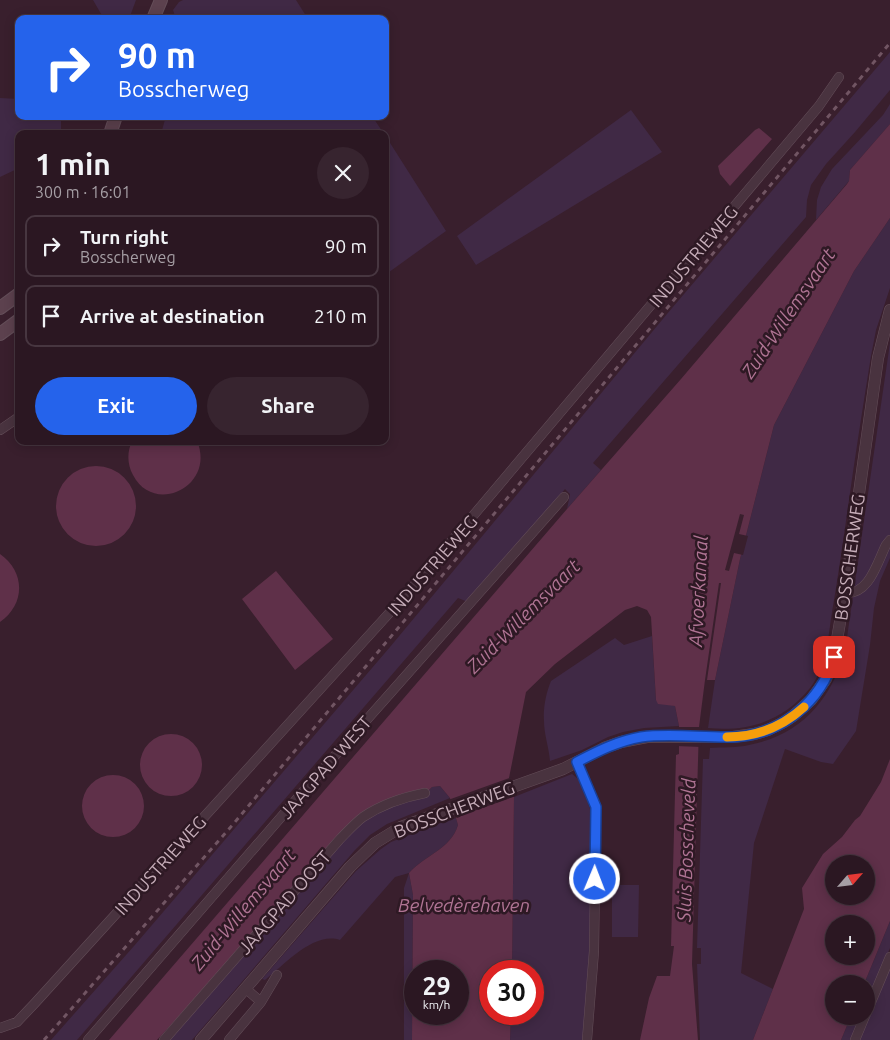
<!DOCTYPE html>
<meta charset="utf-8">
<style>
:root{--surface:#2b1722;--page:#37242f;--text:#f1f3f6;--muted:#a69fa5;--line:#473640;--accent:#2563eb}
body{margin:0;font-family:Ubuntu,sans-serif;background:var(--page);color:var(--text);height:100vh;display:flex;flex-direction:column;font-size:19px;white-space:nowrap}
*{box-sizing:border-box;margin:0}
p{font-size:16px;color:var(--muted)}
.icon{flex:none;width:28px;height:28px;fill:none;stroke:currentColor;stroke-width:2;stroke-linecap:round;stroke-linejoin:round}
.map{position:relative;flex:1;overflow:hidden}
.sheet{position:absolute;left:15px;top:130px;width:374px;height:315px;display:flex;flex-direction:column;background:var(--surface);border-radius:10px;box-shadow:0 2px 12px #0003,0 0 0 1px var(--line)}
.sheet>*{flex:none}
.banner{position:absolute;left:15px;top:15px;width:374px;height:105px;border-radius:10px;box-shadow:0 2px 12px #0003,0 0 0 1px var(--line);background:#2563eb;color:#fff;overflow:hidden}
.needle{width:32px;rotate:62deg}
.buttons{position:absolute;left:825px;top:855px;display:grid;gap:10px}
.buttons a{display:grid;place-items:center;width:50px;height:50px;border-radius:50%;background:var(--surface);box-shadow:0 2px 12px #0003,0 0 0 1px var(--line);font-size:25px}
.speed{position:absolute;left:404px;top:960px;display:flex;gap:10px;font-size:25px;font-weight:700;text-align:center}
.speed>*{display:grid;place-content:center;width:65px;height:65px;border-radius:50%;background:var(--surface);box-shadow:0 2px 12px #0003,0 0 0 1px var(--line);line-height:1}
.speed small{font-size:12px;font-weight:400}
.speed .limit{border:8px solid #d22;background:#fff;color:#111}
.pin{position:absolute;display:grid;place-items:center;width:42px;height:42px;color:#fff;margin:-21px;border-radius:10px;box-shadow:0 2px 8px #0006}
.me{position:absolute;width:55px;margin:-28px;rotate:1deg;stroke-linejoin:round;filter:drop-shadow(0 0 4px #0008)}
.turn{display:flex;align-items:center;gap:18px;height:105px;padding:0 20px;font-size:22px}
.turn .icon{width:65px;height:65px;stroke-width:2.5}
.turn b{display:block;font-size:35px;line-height:42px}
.round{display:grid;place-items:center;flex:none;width:52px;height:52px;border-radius:26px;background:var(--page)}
.summary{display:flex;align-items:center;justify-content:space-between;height:85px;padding:0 20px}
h1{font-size:30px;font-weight:600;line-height:38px}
.primary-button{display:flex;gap:10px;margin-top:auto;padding:10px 20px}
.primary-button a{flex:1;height:58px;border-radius:30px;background:var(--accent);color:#fff;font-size:20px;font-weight:600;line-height:58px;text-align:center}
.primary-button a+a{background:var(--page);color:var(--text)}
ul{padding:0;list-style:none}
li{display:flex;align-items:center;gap:15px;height:62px;margin:0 10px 8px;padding:0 10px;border:2px solid var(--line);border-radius:10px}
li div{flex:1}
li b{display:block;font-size:19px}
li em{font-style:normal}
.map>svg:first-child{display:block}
.green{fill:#402945}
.water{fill:#5f3049;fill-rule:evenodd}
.pier{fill:#391f2d}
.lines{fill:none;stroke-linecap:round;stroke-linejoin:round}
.minor-casing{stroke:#644e59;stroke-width:10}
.tertiary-casing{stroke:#644e59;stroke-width:12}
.secondary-casing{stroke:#644e59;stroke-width:14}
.minor{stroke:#49333f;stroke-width:9}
.tertiary{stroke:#49333f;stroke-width:11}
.secondary{stroke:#5c414e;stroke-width:12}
.rail{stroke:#715563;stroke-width:3;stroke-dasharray:5 5;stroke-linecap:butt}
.route-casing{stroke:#184099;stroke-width:12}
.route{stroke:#2563eb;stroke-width:9}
.slow{stroke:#f59e0b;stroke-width:9}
.labels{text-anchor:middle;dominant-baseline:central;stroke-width:5;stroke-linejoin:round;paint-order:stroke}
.street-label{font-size:18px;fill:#c6adb9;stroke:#2e1924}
.water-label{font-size:19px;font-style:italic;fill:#b07494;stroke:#2e1924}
</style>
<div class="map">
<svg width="890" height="1040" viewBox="0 0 890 1040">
<rect width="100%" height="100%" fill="#391f2d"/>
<path class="green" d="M 93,0 L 136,0 L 129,19 L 104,19 Z
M 183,0 L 296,0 L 308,19 L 176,19 L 173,10 L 179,2 Z
M 890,52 L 890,90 L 855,132 L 826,164 L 811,185 L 807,200 L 806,217 L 593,463 L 601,470 L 567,509 L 570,494 L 565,489 L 468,602 L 458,598 L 77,1040 L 51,1040 L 134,946 L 390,647 L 667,314 Z
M 0,98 L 19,99 L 19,116 L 59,116 L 61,121 L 61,134 L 19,134 L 19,168 L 0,177 Z
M 890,104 L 890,124 L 850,170 L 849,181 L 816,220 L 817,200 L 821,187 L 832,169 L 883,115 Z
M 631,110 L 662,152 L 476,265 L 457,236 Z
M 166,116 L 372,116 L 384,134 L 161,134 Z
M 385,135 L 446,231 L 385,275 Z
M 890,218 L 890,288 L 876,330 L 871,356 C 863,406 855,456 848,507 C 843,542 838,577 832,612 C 828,637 827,667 810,688 C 783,721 749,732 708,728 L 715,680 L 740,559 L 774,425 L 854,271 Z
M 890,343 L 890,558 L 880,581 L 874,608 L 870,645 L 856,731 L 833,764 L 821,762 L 785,749 L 754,843 L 741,973 L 773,989 L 753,1040 L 700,1040 L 697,964 L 701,964 L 701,948 L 697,948 L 703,759 L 709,759 L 710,748 C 723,747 737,748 749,745 C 801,735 831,700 845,651 Z
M 652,636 L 656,700 L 675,706 L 679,726 L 644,728 L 623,732 L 608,737 L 582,750 L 550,761 C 549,748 544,734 544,721 C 543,708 546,693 551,681 L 615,638 L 624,645 Z
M 572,774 L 582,782 L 591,812 L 591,973 L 587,1040 L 510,1040 L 511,1014 L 532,1014 L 532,971 L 512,971 L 514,797 Z
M 440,786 L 450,798 L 387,824 L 370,835 L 355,850 L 192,1040 L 167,1040 L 358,819 L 428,791 L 432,787 Z
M 456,818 L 458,825 C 451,849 425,855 409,873 L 413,895 L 412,1040 L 404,1040 L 404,888 L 409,873 L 395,877 L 340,940 C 314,931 284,965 265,980 L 262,979 L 356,871 L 381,849 L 391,842 L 435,825 Z
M 612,885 L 639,885 L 638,937 L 612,937 Z
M 890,921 L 890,948 L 866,1002 L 866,984 L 864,984 Z
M 890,966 L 890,1040 L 859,1040 Z
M 851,1016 L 860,1016 L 851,1040 L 841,1040 Z"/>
<path class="water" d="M 890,124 L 890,218 L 854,271 L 774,425 L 740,559 L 715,680 L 705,680 L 699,727 L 692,964 L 698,1040 L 640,1040 L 649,998 L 657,976 L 670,976 L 674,946 L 671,946 L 676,755 L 679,754 L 679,726 L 675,706 L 658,704 L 656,700 L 651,617 L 647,610 L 637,606 L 625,610 L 555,664 L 526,692 L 509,778 L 514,797 L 512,971 L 490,971 L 490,1014 L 511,1014 L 510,1040 L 412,1040 L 413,895 L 409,873 C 425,855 451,849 458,825 L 450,798 L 440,786 L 432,787 L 428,791 L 363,815 L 157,1040 L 109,1040 L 567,509 L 681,379 L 847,184 L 849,181 L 850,170 ZM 415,971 L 458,971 L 458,1014 L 415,1014 Z
M 759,128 L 772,139 L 730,186 L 720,174 L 718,166 L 755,130 Z
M 132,441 L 197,441 C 216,486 154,516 133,475 C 127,464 127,452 132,441 Z
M56 506a40 40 0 1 1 80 0a40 40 0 1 1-80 0Z
M 0,554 C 25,571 26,604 0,622 Z
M 276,571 L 333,639 L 295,670 L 242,599 Z
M140 765a31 31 0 1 1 62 0a31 31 0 1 1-62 0Z
M 890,759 L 890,921 L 864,984 L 834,984 L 834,1016 L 851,1016 L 841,1040 L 753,1040 L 804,909 L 802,888 L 823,854 L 842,837 L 855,820 L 860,816 L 881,782 ZM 834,864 L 866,864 L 866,896 L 834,896 ZM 834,924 L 866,924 L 866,956 L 834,956 Z
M82 806a31 31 0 1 1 62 0a31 31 0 1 1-62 0Z"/>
<path class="pier" d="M 740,514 L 744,515 L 739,534 L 748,536 L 743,555 L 734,553 L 729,571 L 725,570 Z
M 719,583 L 721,583 L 707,680 L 705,680 Z
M 676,727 L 702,727 L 701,747 L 676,746 Z
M 512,777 L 516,796 L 454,818 L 448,800 Z"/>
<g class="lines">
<defs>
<path id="minor" d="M 0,430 L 19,417
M 845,593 C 869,595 877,563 886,545 L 890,540
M 577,762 L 594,801 L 596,812 L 594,951 L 587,1040
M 245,988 L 261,1002
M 866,1014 L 890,957
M 0,1028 L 17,1022 L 35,1003 L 412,588 L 819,106 L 839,77
M 88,1040 L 301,794 L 564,497
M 164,1040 L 340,839 C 347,832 355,823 363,817 C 381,805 404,797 425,793
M 229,1040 L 261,1002 L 277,975
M 855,1040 L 865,1016"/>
<path id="tertiary" d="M 201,1040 L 350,867 L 375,843 L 401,827 L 563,769 L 604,748 L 621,742 L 647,737 L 733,737 L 754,734 L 768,730 L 784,722 L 793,716 L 811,700 L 826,679 L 834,657 L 845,593 L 878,358 L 890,310"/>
<path id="secondary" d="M 153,19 L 161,0
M 110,134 L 116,116
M 0,308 L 19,294
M 0,334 L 19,320"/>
</defs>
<use href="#minor" class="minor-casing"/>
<use href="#tertiary" class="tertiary-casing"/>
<use href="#secondary" class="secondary-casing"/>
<use href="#minor" class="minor"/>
<use href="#tertiary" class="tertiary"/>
<use href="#secondary" class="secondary"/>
<path class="rail" d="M 44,1040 L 235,822 L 890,43"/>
</g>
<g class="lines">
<defs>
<path id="route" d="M 595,879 L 596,807 L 577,762 C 598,751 618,741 641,737 C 672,733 703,738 733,737 C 781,735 821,702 834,657"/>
</defs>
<use href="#route" class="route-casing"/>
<use href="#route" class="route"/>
<path class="slow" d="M 727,737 C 756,737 782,727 804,707"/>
</g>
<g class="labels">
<g class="street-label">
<text transform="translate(693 256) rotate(-50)">INDUSTRIEWEG</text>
<text transform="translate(849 557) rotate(-82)">BOSSCHERWEG</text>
<text transform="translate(432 565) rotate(-49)">INDUSTRIEWEG</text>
<text transform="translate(325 767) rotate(-49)">JAAGPAD WEST</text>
<text transform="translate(454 809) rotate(-21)">BOSSCHERWEG</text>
<text transform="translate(160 865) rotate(-48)">INDUSTRIEWEG</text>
<text transform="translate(284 902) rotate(-49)">JAAGPAD OOST</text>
</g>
<g class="water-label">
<text transform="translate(788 313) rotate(-56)">Zuid-Willemsvaart</text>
<text transform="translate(698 591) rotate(-87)">Afvoerkanaal</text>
<text transform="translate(523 616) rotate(-45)">Zuid-Willemsvaart</text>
<text transform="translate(686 850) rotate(-88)">Sluis Bosscheveld</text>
<text x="464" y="905">Belvedèrehaven</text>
<text transform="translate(243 909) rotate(-50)">Zuid-Willemsvaart</text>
</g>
</g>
</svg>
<div class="buttons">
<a><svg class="needle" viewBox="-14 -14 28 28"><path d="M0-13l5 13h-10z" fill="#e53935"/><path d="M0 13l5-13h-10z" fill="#a69fa5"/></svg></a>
<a>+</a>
<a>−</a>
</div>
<div class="speed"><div>29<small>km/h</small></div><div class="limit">30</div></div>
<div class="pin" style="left:834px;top:657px;background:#d93025"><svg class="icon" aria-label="arrive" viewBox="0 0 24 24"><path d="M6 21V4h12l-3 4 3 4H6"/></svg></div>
<svg class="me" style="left:595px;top:879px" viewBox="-20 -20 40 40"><circle r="17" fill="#2563eb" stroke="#fff" stroke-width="3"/><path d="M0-11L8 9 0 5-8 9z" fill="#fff"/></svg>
<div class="banner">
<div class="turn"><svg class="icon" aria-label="right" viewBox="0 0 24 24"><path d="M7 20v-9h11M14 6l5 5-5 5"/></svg><div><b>90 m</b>Bosscherweg</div></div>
</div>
<section class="sheet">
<div class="summary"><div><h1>1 min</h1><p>300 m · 16:01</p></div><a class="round"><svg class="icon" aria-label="close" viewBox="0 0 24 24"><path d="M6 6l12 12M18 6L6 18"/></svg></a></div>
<ul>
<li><svg class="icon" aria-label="right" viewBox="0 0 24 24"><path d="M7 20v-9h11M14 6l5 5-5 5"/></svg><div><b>Turn right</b><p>Bosscherweg</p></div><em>90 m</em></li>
<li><svg class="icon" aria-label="arrive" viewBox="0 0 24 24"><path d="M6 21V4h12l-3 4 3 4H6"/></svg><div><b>Arrive at destination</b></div><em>210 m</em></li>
</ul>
<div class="primary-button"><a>Exit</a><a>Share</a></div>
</section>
</div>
